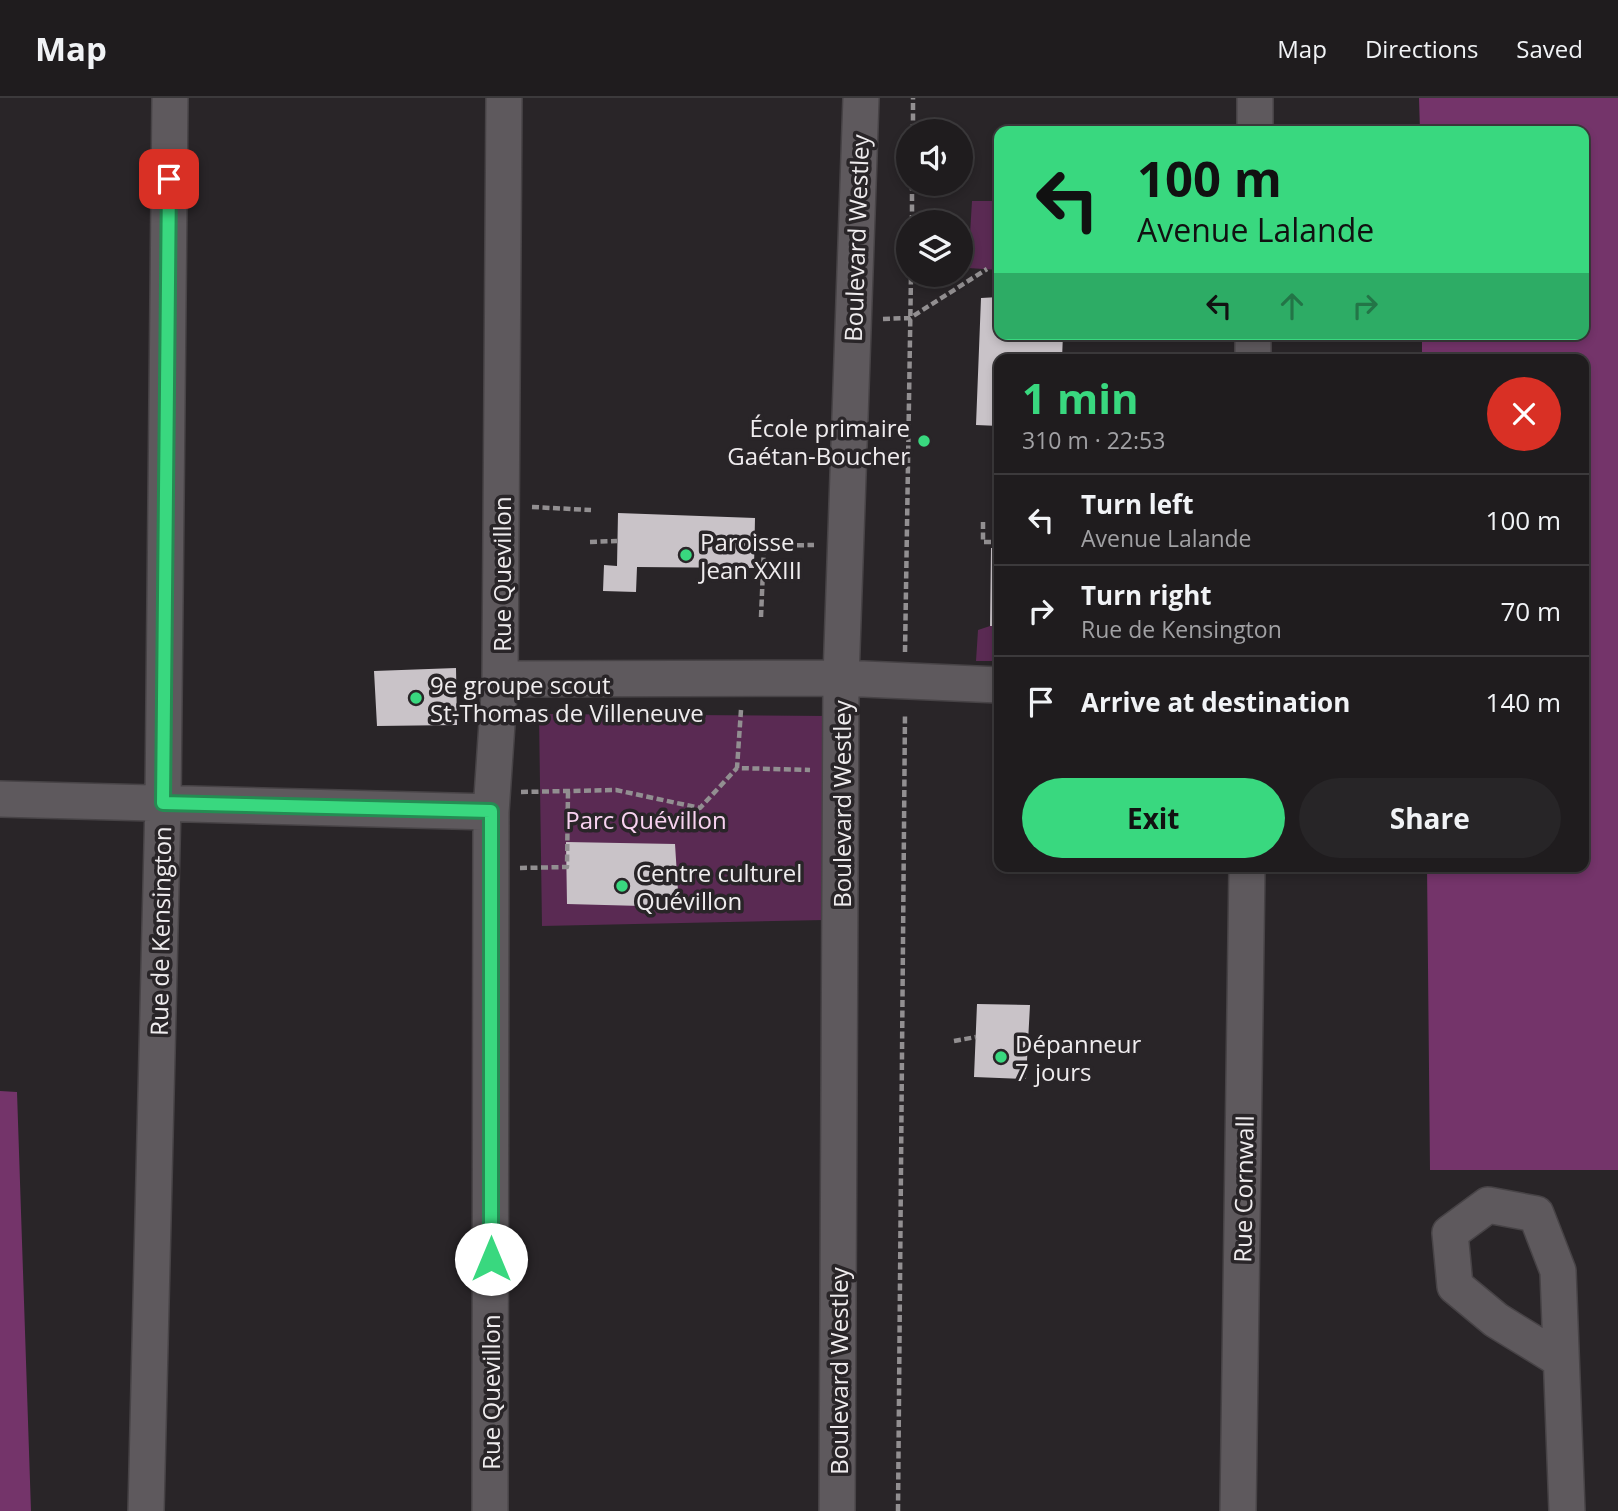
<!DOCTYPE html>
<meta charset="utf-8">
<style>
:root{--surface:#1f1c1e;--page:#272527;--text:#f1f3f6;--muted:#a1a1a4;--line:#3c3a3c;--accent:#39d87f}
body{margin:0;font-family:"Open Sans",sans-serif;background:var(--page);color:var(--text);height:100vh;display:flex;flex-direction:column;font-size:26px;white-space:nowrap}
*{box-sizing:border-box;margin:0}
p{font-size:23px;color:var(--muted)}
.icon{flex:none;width:38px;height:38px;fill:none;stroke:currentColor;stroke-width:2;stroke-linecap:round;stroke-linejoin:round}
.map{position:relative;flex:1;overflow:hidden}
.side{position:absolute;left:994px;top:256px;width:595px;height:518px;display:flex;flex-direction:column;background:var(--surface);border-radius:14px;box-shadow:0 4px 10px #0003,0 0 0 2px var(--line)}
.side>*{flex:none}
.banner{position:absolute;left:994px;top:28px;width:595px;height:214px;border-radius:14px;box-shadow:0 4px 10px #0003,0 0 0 2px var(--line);background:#39d87f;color:#111;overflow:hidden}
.fabs{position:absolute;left:896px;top:21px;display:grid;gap:14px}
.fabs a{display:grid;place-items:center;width:77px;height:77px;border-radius:50%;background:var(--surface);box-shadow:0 4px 10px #0003,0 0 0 2px var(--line);font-size:35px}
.pin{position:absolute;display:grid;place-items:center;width:60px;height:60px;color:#fff;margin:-30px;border-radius:14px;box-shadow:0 4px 10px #0006}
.me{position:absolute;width:77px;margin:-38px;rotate:0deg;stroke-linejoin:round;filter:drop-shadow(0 0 5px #0008)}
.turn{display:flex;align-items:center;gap:24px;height:147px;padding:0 28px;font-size:32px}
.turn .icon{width:91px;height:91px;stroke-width:2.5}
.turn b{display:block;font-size:49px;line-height:60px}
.lanes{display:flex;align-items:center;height:66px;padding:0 28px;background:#0003;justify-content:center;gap:35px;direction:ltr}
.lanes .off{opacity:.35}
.round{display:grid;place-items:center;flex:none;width:74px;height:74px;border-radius:37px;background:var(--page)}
.headline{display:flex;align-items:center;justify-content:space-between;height:119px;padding:0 28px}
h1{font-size:42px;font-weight:700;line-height:52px;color:var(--accent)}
.primary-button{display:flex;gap:14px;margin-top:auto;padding:14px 28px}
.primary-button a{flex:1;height:80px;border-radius:42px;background:var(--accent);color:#111;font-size:28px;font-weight:700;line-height:80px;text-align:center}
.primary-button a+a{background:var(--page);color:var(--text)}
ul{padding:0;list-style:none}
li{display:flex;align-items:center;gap:21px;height:91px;padding:0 28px;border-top:2px solid var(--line)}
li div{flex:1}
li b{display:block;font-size:26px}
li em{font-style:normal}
header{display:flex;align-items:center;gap:42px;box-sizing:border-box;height:98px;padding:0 35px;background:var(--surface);border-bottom:2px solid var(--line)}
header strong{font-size:33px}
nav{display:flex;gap:38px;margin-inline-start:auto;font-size:24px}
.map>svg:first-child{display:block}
.green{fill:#5a2a53}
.forest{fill:#74346a}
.building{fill:#c9c3c8}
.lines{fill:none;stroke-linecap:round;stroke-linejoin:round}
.minor-casing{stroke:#474346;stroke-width:38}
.path{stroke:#928f91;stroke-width:4.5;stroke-dasharray:7 3.5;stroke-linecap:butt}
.minor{stroke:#5e595d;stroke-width:35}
.route-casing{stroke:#258c53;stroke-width:18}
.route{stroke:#39d87f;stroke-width:12}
.poi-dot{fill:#39d87f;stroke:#292528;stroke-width:2.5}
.labels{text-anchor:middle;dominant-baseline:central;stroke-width:7;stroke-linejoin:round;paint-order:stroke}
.street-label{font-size:24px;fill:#efecee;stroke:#292528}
.poi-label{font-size:24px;fill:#efecee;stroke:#292528;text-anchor:start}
.park-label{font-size:24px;fill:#f8d2f0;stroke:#292528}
</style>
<header>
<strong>Map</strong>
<nav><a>Map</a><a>Directions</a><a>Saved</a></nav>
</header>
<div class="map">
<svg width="1618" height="1413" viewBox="0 0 1618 1413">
<rect width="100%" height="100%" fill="#292528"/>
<path class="green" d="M 972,103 L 999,103 L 999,172 L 968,170 Z
M 990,528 L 999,528 L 999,563 L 976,563 L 978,532 Z
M 539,616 L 827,618 L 825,822 L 542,828 Z"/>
<path class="forest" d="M 1419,0 L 1618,0 L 1618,1072 L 1430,1072 L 1427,768 L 1584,768 L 1584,261 L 1422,261 L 1422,236 L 1584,236 L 1584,33 L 1420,33 Z
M 0,993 L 17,994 L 31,1413 L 0,1413 Z"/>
<path class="building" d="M 999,199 L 999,236 L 1063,236 L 1062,261 L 999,261 L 999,328 L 976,327 L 981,200 Z
M 618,415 L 755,420 L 754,470 L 637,469 L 636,494 L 603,493 L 604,467 L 617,468 Z
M 991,450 L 999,450 L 999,528 L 990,528 Z
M 456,570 L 457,627 L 377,628 L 374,573 Z
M 566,744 L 675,746 L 679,809 L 567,806 Z
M 977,906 L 1030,907 L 1026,981 L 974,979 Z"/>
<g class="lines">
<defs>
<path id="minor" d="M 1255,33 L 1255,0
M 1253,261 L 1253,236
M 500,581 L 841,580 L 999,587
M 0,701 L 491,714
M 1561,1262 L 1496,1222 L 1455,1188 L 1450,1135 L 1488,1107 L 1536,1116 L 1558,1173 L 1567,1413
M 146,1413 L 163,705 L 170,0
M 490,1413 L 491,714 L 500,581 L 504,0
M 837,1413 L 841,580 L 861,0
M 1238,1413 L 1247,768"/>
</defs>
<use href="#minor" class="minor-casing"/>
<path class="path" d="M 913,33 L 913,0
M 912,124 L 912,86
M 883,221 L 910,220 L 987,171
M 532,409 L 591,412
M 983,424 L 983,444 L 999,444
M 590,444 L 617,443
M 755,448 L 814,447
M 761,519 L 764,448
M 905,554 L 911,177
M 741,612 L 737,670 L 810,672
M 521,694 L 616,692 L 700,710 L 737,670
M 520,770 L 567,769 L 568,693
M 954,943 L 976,939
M 898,1413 L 905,615"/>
<use href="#minor" class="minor"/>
</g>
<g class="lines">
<defs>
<path id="route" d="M 169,81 L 163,705 L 491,713 L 491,1161"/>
</defs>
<use href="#route" class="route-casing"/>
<use href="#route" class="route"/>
</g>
<g class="poi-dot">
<circle cx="924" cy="343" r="7"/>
<circle cx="686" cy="457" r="7"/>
<circle cx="416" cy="600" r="7"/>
<circle cx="622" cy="788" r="7"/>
<circle cx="1001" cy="959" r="7"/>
</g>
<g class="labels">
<g class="street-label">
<text transform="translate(856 140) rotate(-88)">Boulevard Westley</text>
<text transform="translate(501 476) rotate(-90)">Rue Quevillon</text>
<text transform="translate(841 706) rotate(-90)">Boulevard Westley</text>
<text transform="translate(160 833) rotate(-89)">Rue de Kensington</text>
<text transform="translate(1243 1091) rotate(-89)">Rue Cornwall</text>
<text transform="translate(838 1273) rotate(-90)">Boulevard Westley</text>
<text transform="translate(490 1294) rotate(-90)">Rue Quevillon</text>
</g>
<g class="poi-label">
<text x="910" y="329" text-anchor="end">École primaire<tspan x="910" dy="28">Gaétan-Boucher</tspan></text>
<text x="700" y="443">Paroisse<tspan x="700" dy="28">Jean XXIII</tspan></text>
<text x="430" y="586">9e groupe scout<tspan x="430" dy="28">St-Thomas de Villeneuve</tspan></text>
<text x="636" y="774">Centre culturel<tspan x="636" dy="28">Quévillon</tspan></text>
<text x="1015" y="945">Dépanneur<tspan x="1015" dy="28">7 jours</tspan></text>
</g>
<g class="park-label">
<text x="646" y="721">Parc Quévillon</text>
</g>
</g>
</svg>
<div class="fabs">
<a><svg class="icon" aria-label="sound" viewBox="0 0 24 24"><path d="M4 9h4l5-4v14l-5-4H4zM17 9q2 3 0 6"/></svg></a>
<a><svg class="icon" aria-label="layers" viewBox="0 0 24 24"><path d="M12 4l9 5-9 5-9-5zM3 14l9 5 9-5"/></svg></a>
</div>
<div class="pin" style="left:169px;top:81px;background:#d93025"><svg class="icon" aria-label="arrive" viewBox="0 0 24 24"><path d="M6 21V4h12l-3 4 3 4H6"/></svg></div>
<svg class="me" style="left:491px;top:1161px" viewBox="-20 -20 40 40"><circle r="19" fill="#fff"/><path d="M0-13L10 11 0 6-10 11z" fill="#39d87f"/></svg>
<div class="banner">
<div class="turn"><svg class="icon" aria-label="left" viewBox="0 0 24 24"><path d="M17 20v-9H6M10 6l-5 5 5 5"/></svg><div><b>100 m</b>Avenue Lalande</div></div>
<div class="lanes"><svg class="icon" aria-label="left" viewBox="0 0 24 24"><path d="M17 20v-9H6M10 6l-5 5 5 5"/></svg><svg class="icon off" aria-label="ahead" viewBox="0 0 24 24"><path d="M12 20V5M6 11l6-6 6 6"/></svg><svg class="icon off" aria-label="right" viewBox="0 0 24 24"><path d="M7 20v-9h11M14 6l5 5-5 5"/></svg></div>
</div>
<section class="side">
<div class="headline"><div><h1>1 min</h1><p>310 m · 22:53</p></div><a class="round" style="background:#d93025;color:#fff"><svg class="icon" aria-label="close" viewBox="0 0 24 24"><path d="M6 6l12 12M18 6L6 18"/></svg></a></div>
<ul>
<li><svg class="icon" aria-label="left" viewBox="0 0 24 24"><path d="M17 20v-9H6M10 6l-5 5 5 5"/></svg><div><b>Turn left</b><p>Avenue Lalande</p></div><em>100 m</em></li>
<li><svg class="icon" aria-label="right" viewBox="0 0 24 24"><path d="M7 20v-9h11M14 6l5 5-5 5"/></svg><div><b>Turn right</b><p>Rue de Kensington</p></div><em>70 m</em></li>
<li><svg class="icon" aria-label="arrive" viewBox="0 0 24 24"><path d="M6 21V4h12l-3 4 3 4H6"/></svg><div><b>Arrive at destination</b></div><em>140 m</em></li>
</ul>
<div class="primary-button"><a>Exit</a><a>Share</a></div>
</section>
</div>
